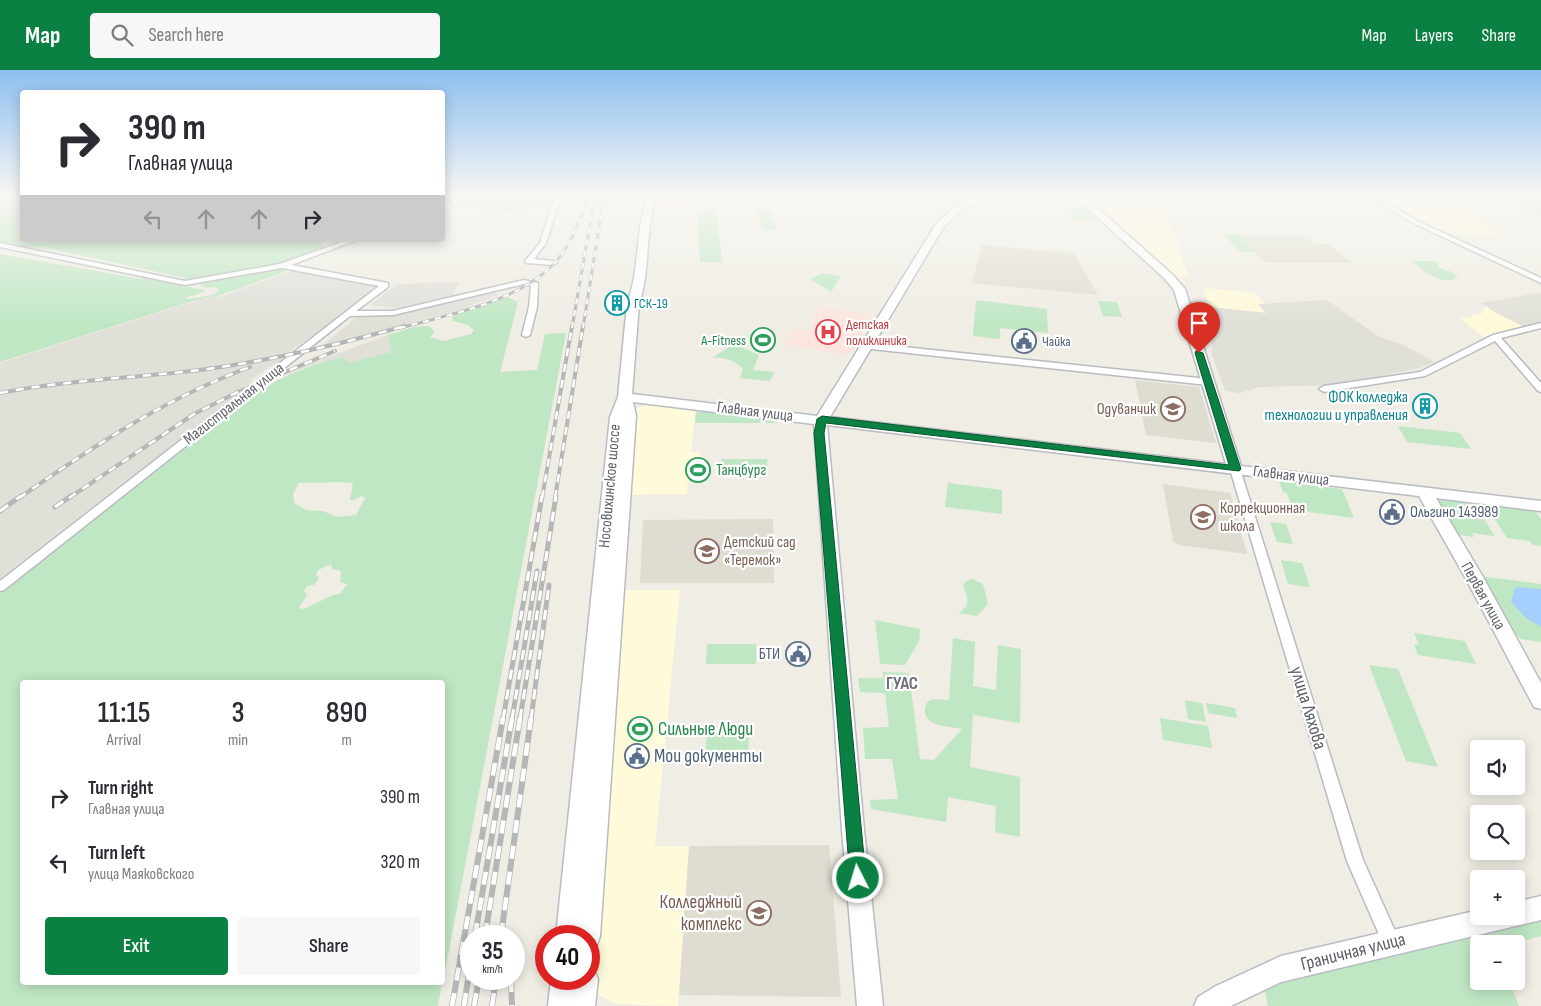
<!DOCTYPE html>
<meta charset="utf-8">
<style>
:root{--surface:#fff;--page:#f7f7f7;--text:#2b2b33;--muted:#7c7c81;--accent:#0b8043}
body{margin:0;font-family:"Sofia Sans Condensed",sans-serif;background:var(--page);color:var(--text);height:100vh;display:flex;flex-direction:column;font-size:19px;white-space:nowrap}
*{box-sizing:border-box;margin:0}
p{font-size:16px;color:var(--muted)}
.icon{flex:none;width:28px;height:28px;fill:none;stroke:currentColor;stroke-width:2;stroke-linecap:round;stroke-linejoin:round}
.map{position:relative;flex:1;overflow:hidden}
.sheet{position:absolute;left:20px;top:610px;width:425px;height:305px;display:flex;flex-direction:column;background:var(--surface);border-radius:5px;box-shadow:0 2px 12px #0003}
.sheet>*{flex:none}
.guide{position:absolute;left:20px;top:20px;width:425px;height:152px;border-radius:5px;box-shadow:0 2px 12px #0003;background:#fff;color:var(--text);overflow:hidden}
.fabs{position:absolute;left:1470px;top:670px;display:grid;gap:10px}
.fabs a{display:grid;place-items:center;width:55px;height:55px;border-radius:5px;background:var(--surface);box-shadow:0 2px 12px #0003;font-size:25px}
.speed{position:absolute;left:460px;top:855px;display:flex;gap:10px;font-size:25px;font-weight:700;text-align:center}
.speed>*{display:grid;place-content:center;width:65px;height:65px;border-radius:50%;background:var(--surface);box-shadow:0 2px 12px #0003;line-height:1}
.speed small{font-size:12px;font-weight:400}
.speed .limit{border:8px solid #d22;background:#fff;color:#111}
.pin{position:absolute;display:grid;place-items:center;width:42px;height:42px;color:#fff;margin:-51px -21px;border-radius:50% 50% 50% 0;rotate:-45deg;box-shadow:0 0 5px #0007}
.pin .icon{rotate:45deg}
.me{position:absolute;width:55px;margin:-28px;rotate:355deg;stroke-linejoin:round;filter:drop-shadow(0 0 4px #0008)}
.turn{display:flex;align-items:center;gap:18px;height:105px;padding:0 25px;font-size:22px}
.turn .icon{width:65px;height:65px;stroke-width:2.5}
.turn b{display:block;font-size:35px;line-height:42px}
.lanes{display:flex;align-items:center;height:48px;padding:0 25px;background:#0003;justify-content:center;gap:25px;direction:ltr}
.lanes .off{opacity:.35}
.eta{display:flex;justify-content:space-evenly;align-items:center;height:85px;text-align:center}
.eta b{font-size:30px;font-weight:600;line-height:35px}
.action{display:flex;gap:10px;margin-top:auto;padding:10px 25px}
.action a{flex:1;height:58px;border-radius:5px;background:var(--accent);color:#fff;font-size:20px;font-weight:600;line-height:58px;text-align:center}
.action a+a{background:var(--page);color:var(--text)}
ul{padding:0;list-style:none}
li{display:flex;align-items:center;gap:15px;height:65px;padding:0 25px}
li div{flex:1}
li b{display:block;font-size:19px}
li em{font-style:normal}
header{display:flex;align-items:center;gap:30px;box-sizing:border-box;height:70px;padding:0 25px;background:var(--accent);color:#fff}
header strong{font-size:24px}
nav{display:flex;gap:28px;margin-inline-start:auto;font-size:18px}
.search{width:350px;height:45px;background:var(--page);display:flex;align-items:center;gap:12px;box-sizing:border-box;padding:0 18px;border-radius:5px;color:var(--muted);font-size:19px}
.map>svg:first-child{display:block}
.commercial{fill:#fffad9}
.industrial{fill:#e0dfd8}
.education{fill:#dfddd2}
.medical{fill:#fce5df}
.green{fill:#bfe7c3;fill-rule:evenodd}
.water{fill:#a4cfff}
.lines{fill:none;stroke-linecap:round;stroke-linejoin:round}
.street-casing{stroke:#b9bbc0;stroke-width:3}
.secondary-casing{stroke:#b9bcc2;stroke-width:3}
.street{fill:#fff;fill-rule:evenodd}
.secondary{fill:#fff;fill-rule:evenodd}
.rail-far3-casing{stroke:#b5b6b6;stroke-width:3}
.rail-far2-casing{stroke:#b5b6b6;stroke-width:4}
.rail-far1-casing{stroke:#b5b6b6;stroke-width:5}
.rail-casing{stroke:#b5b6b6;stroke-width:6}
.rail-far3{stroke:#fff;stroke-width:2;stroke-dasharray:6;stroke-linecap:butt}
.rail-far2{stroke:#fff;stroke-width:2.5;stroke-dasharray:8;stroke-linecap:butt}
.rail-far1{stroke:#fff;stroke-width:3;stroke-dasharray:10;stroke-linecap:butt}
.rail{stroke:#fff;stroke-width:4.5;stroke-dasharray:13;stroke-linecap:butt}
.route{fill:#0b8043;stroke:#07532c}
.labels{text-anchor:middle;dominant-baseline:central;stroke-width:4.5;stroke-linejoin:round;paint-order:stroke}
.far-culture-label{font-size:14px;fill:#0d838f;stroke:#fff;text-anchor:start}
.far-health-label{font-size:14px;fill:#be3a42;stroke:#fff;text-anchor:start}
.far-leisure-label{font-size:14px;fill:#27864d;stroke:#fff;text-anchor:end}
.far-service-label{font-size:14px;fill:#4e5e75;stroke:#fff;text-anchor:start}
.culture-label{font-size:16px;fill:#0d838f;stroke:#fff;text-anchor:end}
.street-label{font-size:16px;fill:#5c5f65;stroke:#fff}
.education-label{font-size:16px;fill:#785e54;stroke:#fff;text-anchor:start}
.leisure-label{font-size:16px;fill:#27864d;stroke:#fff;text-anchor:start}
.service-label{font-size:16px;fill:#4e5e75;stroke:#fff;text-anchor:start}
.neighbourhood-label{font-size:18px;font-weight:bold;fill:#6d7177;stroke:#fff}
.near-street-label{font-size:19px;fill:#5c5f65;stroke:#fff}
.near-leisure-label{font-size:19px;fill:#27864d;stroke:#fff;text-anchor:start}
.near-service-label{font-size:19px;fill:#4e5e75;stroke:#fff;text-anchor:start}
.near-education-label{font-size:19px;fill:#785e54;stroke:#fff;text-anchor:end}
</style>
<header>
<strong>Map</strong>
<div class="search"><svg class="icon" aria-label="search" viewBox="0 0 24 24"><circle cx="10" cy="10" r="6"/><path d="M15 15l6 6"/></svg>Search here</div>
<nav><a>Map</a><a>Layers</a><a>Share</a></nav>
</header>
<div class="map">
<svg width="1541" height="936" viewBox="0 0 1541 936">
<rect width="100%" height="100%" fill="#efede4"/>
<path class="commercial" d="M 1081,126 L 1167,126 L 1169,129 L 1164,130 L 1188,207 L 1180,208 L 1185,212 L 1178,212 Z
M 1382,126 L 1444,126 L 1499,164 L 1446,163 L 1421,150 Z
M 1203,218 L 1253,222 L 1266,234 L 1267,243 L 1209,237 Z
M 1486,236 L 1496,243 L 1523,256 L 1484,267 L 1460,249 L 1481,244 Z
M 653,333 L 696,337 L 691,382 L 700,382 L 700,388 L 702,388 L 701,408 L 688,408 L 687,424 L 628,425 L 636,342 L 638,338 Z
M 619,520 L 680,520 L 655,776 L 689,776 L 678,936 L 616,934 L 597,924 L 592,918 L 590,909 L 593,878 L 602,842 L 604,815 L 599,788 Z"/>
<path class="industrial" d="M 291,201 L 376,216 L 377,219 L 289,282 L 291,287 L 272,295 L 252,309 L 251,313 L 238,319 L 242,321 L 0,508 L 0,293 L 170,239 L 199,230 L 222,226 Z
M 459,212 L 452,226 L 396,238 L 370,235 L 397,214 Z
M 493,220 L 498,225 L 459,240 L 321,277 L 359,245 L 396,245 Z
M 1537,223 L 1541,224 L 1541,251 L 1523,256 L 1496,243 L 1481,233 Z
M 1327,230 L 1378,266 L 1403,275 L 1435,292 L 1417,299 L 1379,306 L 1365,312 L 1349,310 L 1335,315 L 1259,317 L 1240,323 L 1225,321 L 1212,284 L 1209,237 L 1266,243 L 1258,234 Z
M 388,265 L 391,282 L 349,294 L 320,292 L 283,306 L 280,305 Z"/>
<path class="education" d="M 1500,126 L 1541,126 L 1541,146 L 1532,146 Z
M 1239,165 L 1297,165 L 1319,174 L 1330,174 L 1351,193 L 1263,192 Z
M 982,175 L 1074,183 L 1098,225 L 972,213 Z
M 1135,310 L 1199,317 L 1216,373 L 1146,365 Z
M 1163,414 L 1230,423 L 1247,484 L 1179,475 L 1173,471 Z
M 773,449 L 774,513 L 640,513 L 643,450 Z
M 829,775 L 841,927 L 679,925 L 689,776 Z"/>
<path class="medical" d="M 665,126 L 692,126 L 692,136 L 663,138 Z
M 820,236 L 872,245 L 848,286 L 784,274 L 796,259 L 809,261 L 816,251 L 811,250 Z"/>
<path class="green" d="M 0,126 L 22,126 L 22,170 L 320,170 L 324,177 C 282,196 232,209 185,209 L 186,208 L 42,177 L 24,178 L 0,173 Z
M 466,126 L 549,126 L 546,135 C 522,143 492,140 466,138 L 462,132 Z
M 1085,137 L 1098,149 L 1072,151 L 1069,142 L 1073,141 L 1071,138 Z
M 716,139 L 722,192 L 700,192 L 697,140 Z
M 773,139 L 774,146 L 770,147 L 774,148 L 776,158 L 771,160 L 762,159 L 759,149 L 762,147 L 758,147 L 757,140 Z
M 1223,164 L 1238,164 L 1254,182 L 1239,181 Z
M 0,184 L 141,209 L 146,208 L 204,220 L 204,222 L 185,228 L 187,229 L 213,225 L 219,220 L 215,217 L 206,218 L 198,213 L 275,199 L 287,199 L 283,203 L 217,226 L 193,231 L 0,292 Z
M 1412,191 L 1435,191 L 1439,198 L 1452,202 L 1458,207 C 1442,217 1423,200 1412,191 Z
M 823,203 L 841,206 L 831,222 L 810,209 Z
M 500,228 L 510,228 L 518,232 L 500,302 L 537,300 L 545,264 L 566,263 L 443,912 L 442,612 L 22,612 L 22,912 L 442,913 L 438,936 L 0,936 L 0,522 L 260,320 C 287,304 313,294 343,287 L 349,293 L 391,282 L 388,265 L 414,257 L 428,256 L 435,262 L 430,267 L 443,271 L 471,264 L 474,260 L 468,255 L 453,251 L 452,248 L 456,244 ZM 341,412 L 353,413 L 350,430 L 354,430 L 361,426 L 365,428 L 356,445 L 337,447 L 323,441 L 306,440 L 294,433 L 293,424 L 299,413 ZM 331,494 L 332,499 L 341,501 L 340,512 L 347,514 L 340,524 L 333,525 L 304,539 L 299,538 L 307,525 L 304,521 L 307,516 L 314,515 L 319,508 L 316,505 L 318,500 Z
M 976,230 L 1047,239 L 1048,263 L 1000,258 L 1000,269 L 973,266 Z
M 1098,231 L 1117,232 L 1122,247 L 1103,246 Z
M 734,274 L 759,285 L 753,300 L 774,302 L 770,311 L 740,308 L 743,299 C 735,290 725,287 712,288 Z
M 696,342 L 715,342 L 775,350 L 775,353 L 695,353 Z
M 1398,356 L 1460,363 L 1471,379 L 1407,372 Z
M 721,389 L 767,389 L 768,404 L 721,405 Z
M 1279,411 L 1342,419 L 1354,448 L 1293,440 L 1287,423 L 1283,422 Z
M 948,413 L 1002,420 L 1002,444 L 945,437 Z
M 1434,427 L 1473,432 L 1495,466 L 1472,463 L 1474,467 L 1453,464 Z
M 1484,433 L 1534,439 L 1541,449 L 1541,476 L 1533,475 L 1530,471 L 1507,468 Z
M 1270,452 L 1286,454 L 1293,474 L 1277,472 Z
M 1281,490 L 1302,493 L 1310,517 L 1288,514 Z
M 1478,506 L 1541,514 L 1541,572 L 1521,569 L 1508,557 Z
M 973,509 L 983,514 L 988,534 L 977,546 L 959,543 C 972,534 967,527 963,515 L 966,511 Z
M 875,550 L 920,559 L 919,571 L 905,595 L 880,594 Z
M 1414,563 L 1465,571 L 1476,594 L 1418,585 L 1414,574 L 1419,575 Z
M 953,568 L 975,572 L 973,616 L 996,620 L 998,575 L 1021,579 L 1020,653 L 973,645 L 970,697 L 1020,707 L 1020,767 L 995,762 L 996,736 L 948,727 L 946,752 L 871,739 L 870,730 L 898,729 L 892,689 L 865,689 L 863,658 L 889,657 L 885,623 L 860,622 L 858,608 L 883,608 L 883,602 L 909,603 L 920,689 L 934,690 L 962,659 C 951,656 922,657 925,638 C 926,633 928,631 933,629 L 949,630 Z
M 707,574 L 756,574 L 756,594 L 706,594 Z
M 1369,595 L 1398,599 L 1438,697 L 1406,691 Z
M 1185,630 L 1202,633 L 1206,652 L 1188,649 Z
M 1206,633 L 1235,638 L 1237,648 L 1208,643 Z
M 1160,648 L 1208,656 L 1212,678 L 1163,670 Z
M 707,663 L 749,664 L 748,685 L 705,685 Z
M 1541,850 L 1541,866 L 1512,874 L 1479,874 L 1479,911 L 1509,911 L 1519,936 L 1268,936 L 1264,916 Z"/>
<path class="water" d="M 1519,517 L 1541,519 L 1541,557 L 1526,548 L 1511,532 L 1515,518 Z"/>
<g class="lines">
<defs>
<path id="street" d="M 458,126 L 465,126 L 456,135 L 442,141 L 442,136 L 452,133 Z
M 555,126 L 561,126 L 546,173 L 534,189 L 553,191 L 557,193 L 553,195 L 526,193 L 525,191 L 540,173 Z
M 1370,126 L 1378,126 L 1415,150 L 1541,208 L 1541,213 L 1411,152 Z
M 347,170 L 357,170 L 291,195 L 388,213 L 388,217 L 356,241 L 393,241 L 524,210 L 538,213 L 537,237 L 530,265 L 526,267 L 522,265 L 529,237 L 531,216 L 524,214 L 393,245 L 350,246 L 4,520 L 0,521 L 0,511 L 379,216 L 282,198 L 185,215 L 0,177 L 0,173 L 185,211 L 280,194 Z
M 1541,253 L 1541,258 L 1501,268 L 1541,313 L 1541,322 L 1538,321 L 1495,271 L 1425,306 L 1324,322 L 1319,319 L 1324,316 L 1420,302 L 1493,265 Z
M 865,273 L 1208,309 L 1212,312 L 1208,315 L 862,278 L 862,274 Z
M 1235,396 L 1240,399 L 1363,790 L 1400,872 L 1397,878 L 1391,881 L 1385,878 L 1347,791 L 1230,399 Z"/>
<path id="secondary" d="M 648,126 L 657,126 C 644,161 651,199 639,234 L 632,324 L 817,346 L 936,154 C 951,140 965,126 986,126 L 960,141 L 943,158 L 830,347 L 1226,394 L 1174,220 L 1165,209 L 1074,126 L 1084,126 L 1173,205 L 1185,219 L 1241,396 L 1541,431 L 1541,441 L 1436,428 L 1483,507 L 1541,613 L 1541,639 L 1534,637 L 1465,507 L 1419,426 L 827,355 L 864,760 L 883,936 L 857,936 L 842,760 L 814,354 L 633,332 L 636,346 L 600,866 L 597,875 L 589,878 L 589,866 L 556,866 L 610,347 L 618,327 L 627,234 C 640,199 635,161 648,126 Z
M 1541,826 L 1541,850 L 1281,912 L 1231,936 L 1194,936 L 1198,927 L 1216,916 L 1281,886 L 1479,840 L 1479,846 L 1516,846 L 1516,832 Z
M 589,898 L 594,900 L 598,909 L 595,936 L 548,936 L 551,909 L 589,909 Z"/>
</defs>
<use href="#street" class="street-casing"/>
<use href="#secondary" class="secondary-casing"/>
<use href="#street" class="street"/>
<use href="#secondary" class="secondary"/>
<defs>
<path id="rail-far3" d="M 400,258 C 451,244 524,231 559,188 C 573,170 581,147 589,126
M 572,258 L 595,126
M 583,258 L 604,126"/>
<path id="rail-far2" d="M 0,323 C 66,310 133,308 200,300 C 269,291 337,275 405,256
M 19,428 C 94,376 164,329 250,297
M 69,428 L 194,344 L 240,321 L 335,281
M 542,428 L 572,256
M 555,428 L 583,256"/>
<path id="rail-far1" d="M 55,437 L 71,426
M 0,441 L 21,426
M 503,649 L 542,426
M 512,649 L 537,501
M 520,649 L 556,426
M 531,649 L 549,515"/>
<path id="rail" d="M 510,864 L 510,866
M 475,866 L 512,648
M 485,866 L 520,648
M 501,866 L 531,648
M 511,909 L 512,936
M 452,936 L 503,648
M 464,936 L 471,890
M 474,936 L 479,909
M 492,936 L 496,909"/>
</defs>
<use href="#rail-far3" class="rail-far3-casing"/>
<use href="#rail-far2" class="rail-far2-casing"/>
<use href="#rail-far1" class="rail-far1-casing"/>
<use href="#rail" class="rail-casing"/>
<use href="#rail-far3" class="rail-far3"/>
<use href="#rail-far2" class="rail-far2"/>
<use href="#rail-far1" class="rail-far1"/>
<use href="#rail" class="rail"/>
</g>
<linearGradient id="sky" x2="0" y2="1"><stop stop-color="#8dbff1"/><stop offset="0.49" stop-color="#f8f7f3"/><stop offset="1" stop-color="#f8f7f3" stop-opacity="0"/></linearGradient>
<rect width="1541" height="257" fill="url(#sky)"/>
<path class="route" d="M 1196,281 L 1203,283 L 1241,399 L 1239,401 L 826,353 L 824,363 L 866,808 L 864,814 L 858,816 L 852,814 L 850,808 L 814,363 L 817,349 L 822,346 L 1229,395 L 1195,283 Z"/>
<defs>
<symbol id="building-ring" viewBox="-11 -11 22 22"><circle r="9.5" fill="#fff" stroke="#0f9aa8" stroke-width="1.5"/><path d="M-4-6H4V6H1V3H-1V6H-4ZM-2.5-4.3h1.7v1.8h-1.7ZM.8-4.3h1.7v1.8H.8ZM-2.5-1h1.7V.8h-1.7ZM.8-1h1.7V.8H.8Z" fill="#0f9aa8"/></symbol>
<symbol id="hospital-ring" viewBox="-11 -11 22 22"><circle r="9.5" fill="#fff" stroke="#e0444e" stroke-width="1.5"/><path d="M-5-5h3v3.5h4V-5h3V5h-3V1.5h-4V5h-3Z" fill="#e0444e"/></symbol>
<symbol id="stadium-ring" viewBox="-11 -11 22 22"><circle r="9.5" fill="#fff" stroke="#2e9e5b" stroke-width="1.5"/><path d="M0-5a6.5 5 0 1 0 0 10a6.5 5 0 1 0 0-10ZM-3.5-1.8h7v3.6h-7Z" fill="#2e9e5b"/></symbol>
<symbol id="civic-ring" viewBox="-11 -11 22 22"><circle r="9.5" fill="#fff" stroke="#5c6f8a" stroke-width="1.5"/><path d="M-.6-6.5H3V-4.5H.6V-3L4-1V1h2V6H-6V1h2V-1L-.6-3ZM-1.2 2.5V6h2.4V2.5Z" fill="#5c6f8a"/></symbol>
<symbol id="school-ring" viewBox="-11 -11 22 22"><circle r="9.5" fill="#fff" stroke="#8d6e63" stroke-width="1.5"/><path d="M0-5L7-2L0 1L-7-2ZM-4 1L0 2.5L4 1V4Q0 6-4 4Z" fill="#8d6e63"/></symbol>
<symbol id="university-ring" viewBox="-11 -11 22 22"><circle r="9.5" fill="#fff" stroke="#8d6e63" stroke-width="1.5"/><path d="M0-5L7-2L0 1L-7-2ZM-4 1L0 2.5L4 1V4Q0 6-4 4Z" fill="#8d6e63"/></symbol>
</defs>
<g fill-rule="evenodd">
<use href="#building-ring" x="603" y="219" width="28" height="28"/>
<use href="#hospital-ring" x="814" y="248" width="28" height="28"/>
<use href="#stadium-ring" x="749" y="256" width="28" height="28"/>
<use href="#civic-ring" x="1010" y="257" width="28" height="28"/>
<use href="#building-ring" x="1411" y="322" width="28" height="28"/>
<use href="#school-ring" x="1159" y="325" width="28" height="28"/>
<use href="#stadium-ring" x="684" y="386" width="28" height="28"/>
<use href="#civic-ring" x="1378" y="428" width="28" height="28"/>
<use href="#school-ring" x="1189" y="433" width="28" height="28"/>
<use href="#school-ring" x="693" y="467" width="28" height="28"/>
<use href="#civic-ring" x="784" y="570" width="28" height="28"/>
<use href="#stadium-ring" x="626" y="645" width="28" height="28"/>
<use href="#civic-ring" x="623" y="672" width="28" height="28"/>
<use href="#university-ring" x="745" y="829" width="28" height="28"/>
</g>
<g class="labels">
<g class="far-culture-label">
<text x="634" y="233">ГСК-19</text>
</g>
<g class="far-health-label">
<text x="846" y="254">Детская<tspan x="846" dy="16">поликлиника</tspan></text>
</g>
<g class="far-leisure-label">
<text x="746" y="270">A-Fitness</text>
</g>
<g class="far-service-label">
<text x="1042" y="271">Чайка</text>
</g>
<g class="culture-label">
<text x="1408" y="327">ФОК колледжа<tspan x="1408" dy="18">технологии и управления</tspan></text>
</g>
<g class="street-label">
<text transform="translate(234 334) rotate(-38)">Магистральная улица</text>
<text transform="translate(755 342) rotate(7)">Главная улица</text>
<text transform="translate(1291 406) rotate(7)">Главная улица</text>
<text transform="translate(610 416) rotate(-85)">Носовихинское шоссе</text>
<text transform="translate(1483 526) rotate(61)">Первая улица</text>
</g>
<g class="education-label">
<text x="1156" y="339" text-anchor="end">Одуванчик</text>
<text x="1220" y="438">Коррекционная<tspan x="1220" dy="18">школа</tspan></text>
<text x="724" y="472">Детский сад<tspan x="724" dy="18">«Теремок»</tspan></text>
</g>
<g class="leisure-label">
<text x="716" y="400">Танцбург</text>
</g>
<g class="service-label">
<text x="1410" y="442">Ольгино 143989</text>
<text x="780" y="584" text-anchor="end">БТИ</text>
</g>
<g class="neighbourhood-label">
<text x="902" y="613">ГУАС</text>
</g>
<g class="near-street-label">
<text transform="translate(1308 638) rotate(73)">улица Ляхова</text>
<text transform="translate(1353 882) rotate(-14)">Граничная улица</text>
</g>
<g class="near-leisure-label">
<text x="658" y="659">Сильные Люди</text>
</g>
<g class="near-service-label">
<text x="654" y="686">Мои документы</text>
</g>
<g class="near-education-label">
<text x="742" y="832">Колледжный<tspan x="742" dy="22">комплекс</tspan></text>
</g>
</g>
</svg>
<div class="fabs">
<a><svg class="icon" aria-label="sound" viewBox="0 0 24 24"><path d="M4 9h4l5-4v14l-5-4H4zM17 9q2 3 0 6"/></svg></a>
<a><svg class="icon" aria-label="search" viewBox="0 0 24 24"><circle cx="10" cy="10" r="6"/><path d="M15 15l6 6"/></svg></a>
<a>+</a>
<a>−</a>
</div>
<div class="speed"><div>35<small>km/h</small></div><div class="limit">40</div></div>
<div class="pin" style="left:1199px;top:283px;background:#d93025"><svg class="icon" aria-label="arrive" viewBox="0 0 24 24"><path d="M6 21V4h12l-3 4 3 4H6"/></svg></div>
<svg class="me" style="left:858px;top:808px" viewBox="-20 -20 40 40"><circle r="17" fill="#0b8043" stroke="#fff" stroke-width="3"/><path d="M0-11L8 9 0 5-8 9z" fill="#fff"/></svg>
<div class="guide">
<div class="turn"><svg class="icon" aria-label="right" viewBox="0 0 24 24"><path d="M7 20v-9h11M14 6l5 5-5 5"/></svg><div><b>390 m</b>Главная улица</div></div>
<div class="lanes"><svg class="icon off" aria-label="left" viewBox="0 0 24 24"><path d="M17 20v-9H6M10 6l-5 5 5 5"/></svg><svg class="icon off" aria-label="ahead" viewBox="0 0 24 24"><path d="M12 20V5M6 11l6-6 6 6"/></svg><svg class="icon off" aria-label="ahead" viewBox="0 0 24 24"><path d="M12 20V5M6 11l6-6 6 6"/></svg><svg class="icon" aria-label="right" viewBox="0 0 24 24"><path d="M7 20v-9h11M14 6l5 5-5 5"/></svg></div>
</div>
<section class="sheet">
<div class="eta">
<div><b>11:15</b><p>Arrival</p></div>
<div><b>3</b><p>min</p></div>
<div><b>890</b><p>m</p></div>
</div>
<ul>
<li><svg class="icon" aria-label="right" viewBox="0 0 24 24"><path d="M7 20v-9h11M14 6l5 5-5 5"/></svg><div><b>Turn right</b><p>Главная улица</p></div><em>390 m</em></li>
<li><svg class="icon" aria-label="left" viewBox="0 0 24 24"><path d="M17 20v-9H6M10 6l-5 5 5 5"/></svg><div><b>Turn left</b><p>улица Маяковского</p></div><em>320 m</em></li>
</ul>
<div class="action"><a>Exit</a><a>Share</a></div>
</section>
</div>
